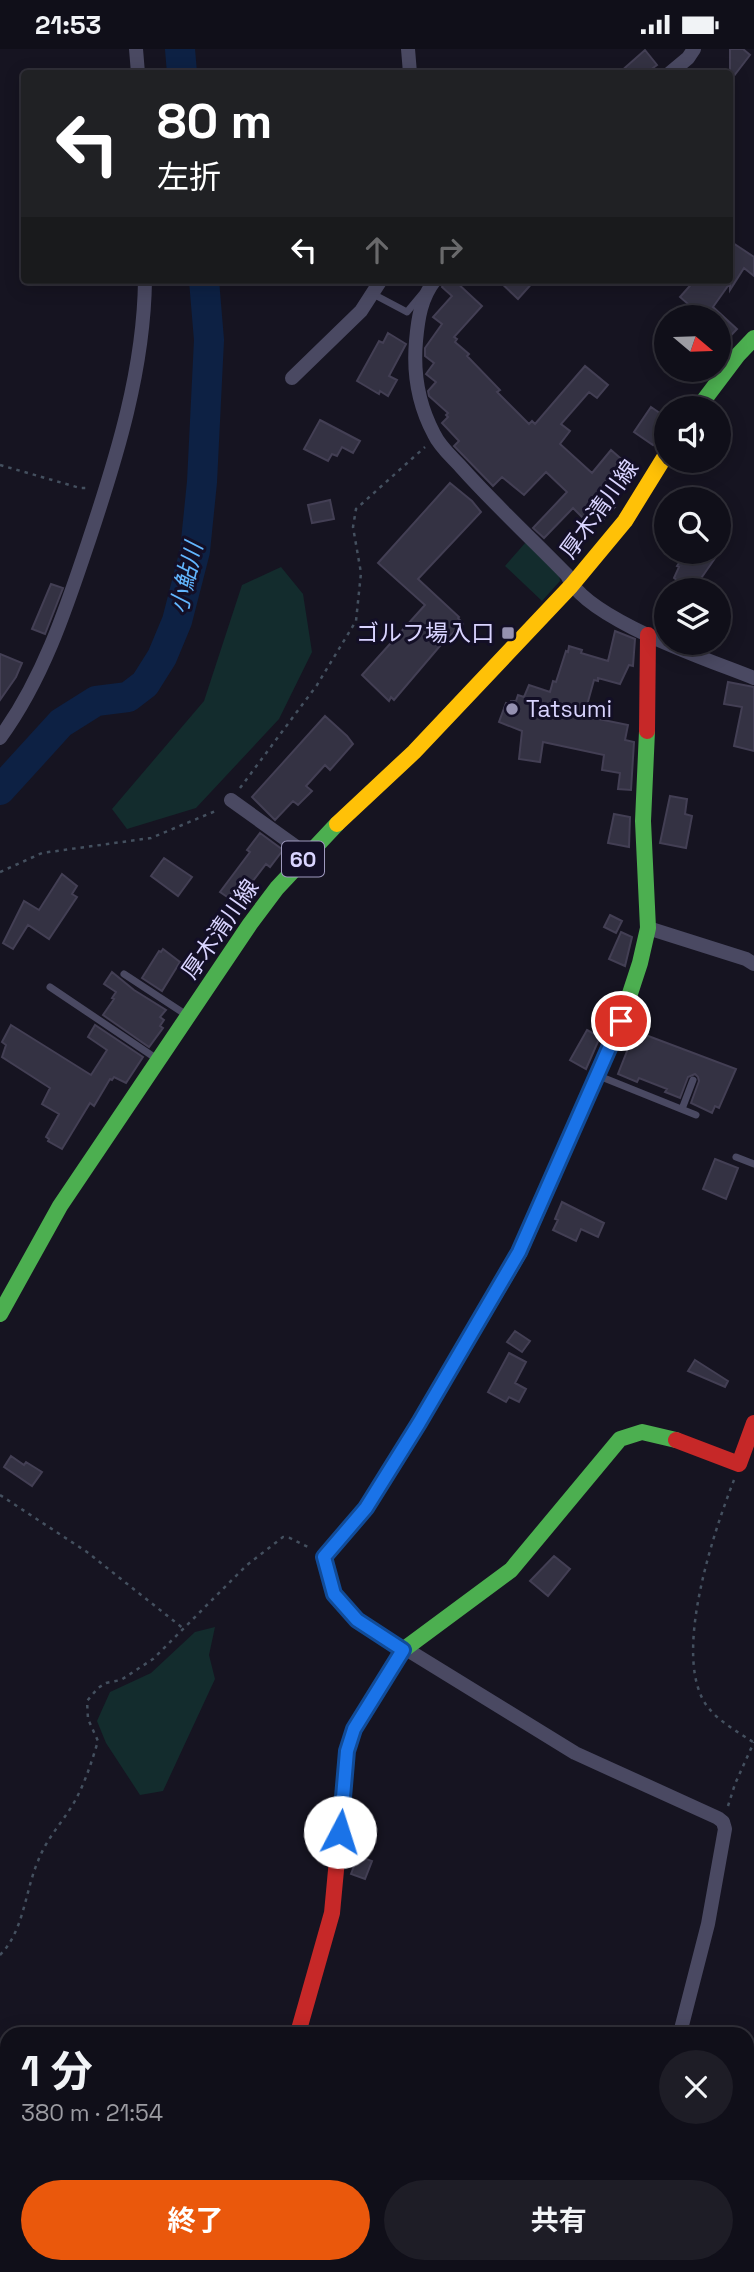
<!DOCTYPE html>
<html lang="ja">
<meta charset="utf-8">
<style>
:root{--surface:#100f19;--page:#1e1d26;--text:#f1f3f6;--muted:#9c9ca2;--line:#302f38;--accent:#ea580c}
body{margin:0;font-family:"Space Grotesk","Noto Sans JP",sans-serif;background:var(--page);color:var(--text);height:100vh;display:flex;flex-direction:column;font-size:26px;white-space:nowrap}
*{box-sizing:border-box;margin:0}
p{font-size:23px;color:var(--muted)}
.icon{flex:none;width:38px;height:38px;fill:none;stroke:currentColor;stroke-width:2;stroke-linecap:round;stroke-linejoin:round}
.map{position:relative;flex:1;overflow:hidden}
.details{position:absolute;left:0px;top:1978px;width:754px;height:247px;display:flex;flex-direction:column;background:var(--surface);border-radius:21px 21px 0 0;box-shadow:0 4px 18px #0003,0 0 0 2px var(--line)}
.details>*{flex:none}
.top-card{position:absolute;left:21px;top:21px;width:712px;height:214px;border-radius:7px;box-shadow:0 4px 18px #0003,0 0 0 2px var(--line);background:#202124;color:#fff;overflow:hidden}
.needle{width:46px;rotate:109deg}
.fabs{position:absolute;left:654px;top:256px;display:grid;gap:14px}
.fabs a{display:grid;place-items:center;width:77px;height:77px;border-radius:50%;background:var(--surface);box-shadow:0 4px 18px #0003,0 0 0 2px var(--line);font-size:35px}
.pin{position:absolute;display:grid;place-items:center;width:60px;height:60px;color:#fff;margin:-30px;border:4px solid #fff;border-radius:50%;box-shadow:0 2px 7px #0007}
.me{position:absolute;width:77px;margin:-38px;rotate:5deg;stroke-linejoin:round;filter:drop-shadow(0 0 5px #0008)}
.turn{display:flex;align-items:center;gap:24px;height:147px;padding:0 21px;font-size:32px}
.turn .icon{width:91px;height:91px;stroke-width:2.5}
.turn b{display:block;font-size:49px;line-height:60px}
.lanes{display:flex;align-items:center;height:66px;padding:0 21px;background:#0003;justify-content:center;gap:35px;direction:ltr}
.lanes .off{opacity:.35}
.round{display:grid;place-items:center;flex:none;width:74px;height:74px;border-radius:37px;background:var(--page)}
.summary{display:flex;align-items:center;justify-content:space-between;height:119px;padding:0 21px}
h1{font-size:42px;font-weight:700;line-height:52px}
.cta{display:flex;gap:14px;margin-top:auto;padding:14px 21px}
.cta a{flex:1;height:80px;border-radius:42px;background:var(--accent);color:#fff;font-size:28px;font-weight:700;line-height:80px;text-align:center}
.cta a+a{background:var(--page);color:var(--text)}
.status{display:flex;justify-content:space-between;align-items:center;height:49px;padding:0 35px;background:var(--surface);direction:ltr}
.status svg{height:19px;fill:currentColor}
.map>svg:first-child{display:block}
.green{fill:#132c2d}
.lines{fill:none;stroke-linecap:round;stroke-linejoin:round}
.river{stroke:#0d2144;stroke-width:30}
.building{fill:#343243;stroke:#433f54;stroke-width:2}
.path{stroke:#44505f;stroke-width:2.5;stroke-dasharray:3.5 5;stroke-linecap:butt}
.lane{stroke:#4a4962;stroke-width:7}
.street{stroke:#4a4962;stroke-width:14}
.fast{stroke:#4caf50;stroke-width:16}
.slow{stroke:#ffc107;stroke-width:16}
.jam{stroke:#c62828;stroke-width:16}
.route-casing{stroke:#114b97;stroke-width:18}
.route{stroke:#1a73e8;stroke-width:12}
.poi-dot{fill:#9591b1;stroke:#130f26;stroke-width:2.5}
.labels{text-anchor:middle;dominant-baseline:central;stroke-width:6;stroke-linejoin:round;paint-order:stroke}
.shield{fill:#130f26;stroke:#9e99be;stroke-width:2}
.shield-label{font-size:21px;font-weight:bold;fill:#d9d4ff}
.street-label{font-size:23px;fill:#d9d4ff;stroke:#130f26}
.poi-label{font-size:23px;fill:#d9d4ff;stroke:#130f26;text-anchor:end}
.water-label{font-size:24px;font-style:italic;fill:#62b6ff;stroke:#130f26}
</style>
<div class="status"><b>21:53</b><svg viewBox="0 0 49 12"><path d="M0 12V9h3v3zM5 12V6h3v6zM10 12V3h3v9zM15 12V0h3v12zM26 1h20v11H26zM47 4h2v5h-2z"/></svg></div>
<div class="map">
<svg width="754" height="2223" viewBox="0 0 754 2223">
<rect width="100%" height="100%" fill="#161421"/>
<path class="green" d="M 526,493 L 559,524 L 560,532 L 542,552 L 505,517 Z
M 281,518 L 303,545 L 312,603 L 279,670 L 196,759 L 127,780 L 112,760 L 204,652 L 242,536 Z
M 215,1578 L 209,1606 L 215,1630 L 163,1742 L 140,1746 L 106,1694 L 97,1672 L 110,1643 L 151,1624 L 195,1583 Z"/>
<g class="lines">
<path class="river" d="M 180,0 L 182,24
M 0,741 L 61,674 L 96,652 L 128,648 L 145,635 L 162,608 L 177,572 L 195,502 L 202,433 L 209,291 L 204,231"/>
</g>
<path class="building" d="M 730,0 L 743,0 L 750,6 L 730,32 Z
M 645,1 L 657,16 L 646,24 L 619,24 Z
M 730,192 L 754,208 L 754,227 L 744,219 L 730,241 L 730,234 L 713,258 L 737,280 L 719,299 L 719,268 L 703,268 L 680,248 L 695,231 L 730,231 Z
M 445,231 L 454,231 L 482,257 L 454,288 L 457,290 L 455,293 L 469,305 L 467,307 L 500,341 L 497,343 L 529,375 L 532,372 L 535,375 L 585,317 L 608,336 L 597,349 L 589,343 L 561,375 L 570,382 L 560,395 L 592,424 L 611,401 L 626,414 L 601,443 L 615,458 L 603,471 L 595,463 L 586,472 L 573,459 L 544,489 L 533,479 L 567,443 L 546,423 L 524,446 L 502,428 L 493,437 L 454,397 L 459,392 L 442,374 L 448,368 L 446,366 L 448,364 L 429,347 L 428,342 L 436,333 L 426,325 L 434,314 L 425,307 L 425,299 L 442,275 L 433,268 L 452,247 L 442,238 Z
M 498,231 L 535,231 L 518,250 Z
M 388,284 L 406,295 L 389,327 L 397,331 L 388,347 L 380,342 L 379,345 L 357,332 L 379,292 L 383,294 Z
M 651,358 L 667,369 L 667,376 L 653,396 L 634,383 Z
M 320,371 L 360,392 L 353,404 L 342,398 L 337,407 L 332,405 L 328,412 L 304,400 Z
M 450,434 L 472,452 L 481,463 L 418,530 L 459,568 L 458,569 L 463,575 L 445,591 L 394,651 L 391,648 L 389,652 L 362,626 L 425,556 L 378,514 Z
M 330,451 L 334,470 L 312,474 L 308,456 Z
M 687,502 L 720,502 L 695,538 L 688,534 L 685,537 L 674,529 L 679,518 L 677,517 Z
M 51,535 L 63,539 L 45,585 L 32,580 Z
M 615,582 L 635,590 L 633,617 L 629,616 L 620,635 L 598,629 L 598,632 L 594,631 L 584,667 L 628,676 L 625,691 L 634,693 L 631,741 L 618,740 L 620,724 L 602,721 L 604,706 L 543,693 L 540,713 L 519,710 L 522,682 L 499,673 L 506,654 L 510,655 L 511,652 L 516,652 L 518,646 L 524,648 L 529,636 L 550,643 L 553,632 L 556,633 L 566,602 L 568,603 L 569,597 L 582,601 L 581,604 L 608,612 Z
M 0,605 L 22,614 L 16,628 L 0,651 Z
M 728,633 L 754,638 L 754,702 L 734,697 L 742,658 L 724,655 Z
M 325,667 L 347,687 L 353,695 L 330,721 L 325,716 L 306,737 L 312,742 L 298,756 L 293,752 L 275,771 L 252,748 Z
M 670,747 L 687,750 L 685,765 L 692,767 L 686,799 L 660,794 Z
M 614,765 L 630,768 L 629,798 L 608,794 Z
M 260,784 L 283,801 L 270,818 L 266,815 L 236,854 L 220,843 L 250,803 L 247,801 Z
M 164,809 L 192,828 L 178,847 L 151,827 Z
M 62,825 L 77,837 L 72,845 L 77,848 L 49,890 L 28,876 L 13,900 L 3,894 L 24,852 L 39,861 Z
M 610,866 L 622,872 L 616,884 L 604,878 Z
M 621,883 L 632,888 L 625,917 L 609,910 Z
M 163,900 L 180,913 L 162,942 L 142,929 L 159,902 L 161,903 Z
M 112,923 L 134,941 L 166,961 L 160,968 L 164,971 L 160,977 L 163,979 L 149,998 L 103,966 L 114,950 L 112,949 L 116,943 L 104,935 Z
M 11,976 L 91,1026 L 107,1001 L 88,988 L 95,976 L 143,1008 L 126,1034 L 114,1028 L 112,1031 L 110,1030 L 94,1057 L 90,1054 L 62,1100 L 48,1092 L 49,1090 L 46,1088 L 59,1065 L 42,1055 L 50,1039 L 2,1008 L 6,996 L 2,993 Z
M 587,981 L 600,988 L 586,1020 L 570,1011 Z
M 635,982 L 736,1020 L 719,1059 L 715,1057 L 712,1064 L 691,1054 L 699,1032 L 698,1028 L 695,1025 L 688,1028 L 680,1049 L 665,1043 L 667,1040 L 639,1029 L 637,1033 L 618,1025 Z
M 715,1110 L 738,1119 L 726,1150 L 703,1140 Z
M 562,1153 L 604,1174 L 598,1188 L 581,1180 L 576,1192 L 553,1181 L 558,1171 L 555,1170 Z
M 515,1282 L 530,1292 L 522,1303 L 507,1293 Z
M 509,1304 L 526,1313 L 515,1334 L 526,1340 L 519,1353 L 509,1348 L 506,1353 L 488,1343 Z
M 695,1311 L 728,1332 L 725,1338 L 688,1322 Z
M 11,1407 L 24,1416 L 26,1413 L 42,1423 L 32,1437 L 4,1418 Z
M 554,1507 L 570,1520 L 548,1547 L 530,1532 Z
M 358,1807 L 372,1812 L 365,1830 L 351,1825 Z"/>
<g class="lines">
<path class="path" d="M 0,416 L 80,439 L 90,439
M 240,739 L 317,636 L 356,572 L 361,524 L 353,478 L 356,460 L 425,398
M 0,823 L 42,804 L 151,789 L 218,761
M 734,1431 C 714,1482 671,1608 707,1657 C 718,1672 738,1683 753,1693
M 0,1446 L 87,1503 L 184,1580
M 728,1757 L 735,1735 L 754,1693
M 0,1906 C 24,1882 25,1842 38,1812 C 46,1791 60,1776 72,1757 C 84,1737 91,1715 98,1692 L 88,1670 L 87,1652 L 98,1639 L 106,1634 L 121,1631 L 153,1610 L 247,1516 L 283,1488 L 290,1489 L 310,1499"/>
<path class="lane" d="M 373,245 L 407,263 L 422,245
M 124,925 L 185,965
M 50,938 L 157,1010
M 599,1027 L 696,1066
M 682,1060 L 693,1031
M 736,1108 L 754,1115"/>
<path class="street" d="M 136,0 L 138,24
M 408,0 L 410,24
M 670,24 L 688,9 L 694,0
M 435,231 C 421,249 418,269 416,292 C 413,325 418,355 434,385 C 440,398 452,408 461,418 C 495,456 532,490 567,526 C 584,570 710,611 754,629
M 292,329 L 361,262 L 381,231
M 0,689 C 43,630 66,560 89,491 C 117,407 144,320 145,231
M 231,751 L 295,797 L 302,811
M 648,879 L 746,910 L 754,915
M 406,1600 L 575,1704 L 718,1769 L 723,1773 L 725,1780 L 708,1875 L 680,1984
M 124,2223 L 131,2217
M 591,2223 L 593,2217"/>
<path class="fast" d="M 698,359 L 738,306 L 754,289
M 552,1129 L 621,972 L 640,914 L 648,879 L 643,772 L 647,682
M 0,1265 L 60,1157 L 250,875 L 277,839 L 337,775
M 345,1725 L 347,1702 L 354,1680 L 403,1601 L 511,1521 L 620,1390 L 642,1383 L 676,1391"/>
<path class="slow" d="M 337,775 L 414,703 L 571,537 L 625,472 L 667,404
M 403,1601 L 357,1571 L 334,1545 L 324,1508 L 366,1459 L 419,1374 L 519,1204 L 552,1129"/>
<path class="jam" d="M 647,682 L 648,586
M 676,1391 L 739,1415 L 754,1374
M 298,1984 L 332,1864 L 345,1725"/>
</g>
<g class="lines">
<defs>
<path id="route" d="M 340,1783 L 347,1702 L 354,1680 L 403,1601 L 357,1571 L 334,1545 L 324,1508 L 366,1459 L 419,1374 L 519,1203 L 621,972"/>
</defs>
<use href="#route" class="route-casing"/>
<use href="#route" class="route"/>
</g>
<g class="poi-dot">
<rect x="501" y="577" width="14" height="14" rx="3.5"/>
<circle cx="512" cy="660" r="7"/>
</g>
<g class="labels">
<rect class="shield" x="282" y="792.5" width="42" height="35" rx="5"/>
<g class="shield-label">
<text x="303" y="810">60</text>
</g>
<g class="street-label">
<text transform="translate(599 460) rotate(-54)">厚木清川線</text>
<text transform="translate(220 880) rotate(-55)">厚木清川線</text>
</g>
<g class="poi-label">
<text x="494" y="584">ゴルフ場入口</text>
<text x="526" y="660" text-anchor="start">Tatsumi</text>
</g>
<g class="water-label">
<text transform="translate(186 529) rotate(-77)">小鮎川</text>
</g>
</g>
</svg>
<div class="fabs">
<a><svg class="needle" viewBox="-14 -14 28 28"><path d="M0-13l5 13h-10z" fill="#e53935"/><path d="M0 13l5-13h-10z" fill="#9c9ca2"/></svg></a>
<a><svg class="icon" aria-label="sound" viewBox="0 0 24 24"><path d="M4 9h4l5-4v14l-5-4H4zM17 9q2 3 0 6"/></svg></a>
<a><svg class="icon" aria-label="search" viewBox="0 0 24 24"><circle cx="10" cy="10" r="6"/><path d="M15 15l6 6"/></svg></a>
<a><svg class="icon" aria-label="layers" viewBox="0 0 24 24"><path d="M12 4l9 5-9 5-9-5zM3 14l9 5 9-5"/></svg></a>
</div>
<div class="pin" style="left:621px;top:972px;background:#d93025"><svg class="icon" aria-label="arrive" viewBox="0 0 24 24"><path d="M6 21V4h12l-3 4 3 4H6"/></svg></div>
<svg class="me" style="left:340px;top:1783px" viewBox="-20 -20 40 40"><circle r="19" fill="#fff"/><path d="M0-13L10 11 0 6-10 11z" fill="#1a73e8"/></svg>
<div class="top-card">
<div class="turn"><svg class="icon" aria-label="left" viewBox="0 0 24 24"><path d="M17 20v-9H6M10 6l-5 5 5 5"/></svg><div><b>80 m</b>左折</div></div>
<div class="lanes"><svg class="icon" aria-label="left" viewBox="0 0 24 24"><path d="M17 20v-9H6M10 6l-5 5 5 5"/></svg><svg class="icon off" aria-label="ahead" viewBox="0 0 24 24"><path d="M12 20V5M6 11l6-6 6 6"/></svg><svg class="icon off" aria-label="right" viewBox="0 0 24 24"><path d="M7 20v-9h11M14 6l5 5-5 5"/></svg></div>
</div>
<section class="details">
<div class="summary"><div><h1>1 分</h1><p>380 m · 21:54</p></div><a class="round"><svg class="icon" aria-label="close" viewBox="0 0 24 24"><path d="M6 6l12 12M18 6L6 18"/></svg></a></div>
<div class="cta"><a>終了</a><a>共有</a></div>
</section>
</div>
